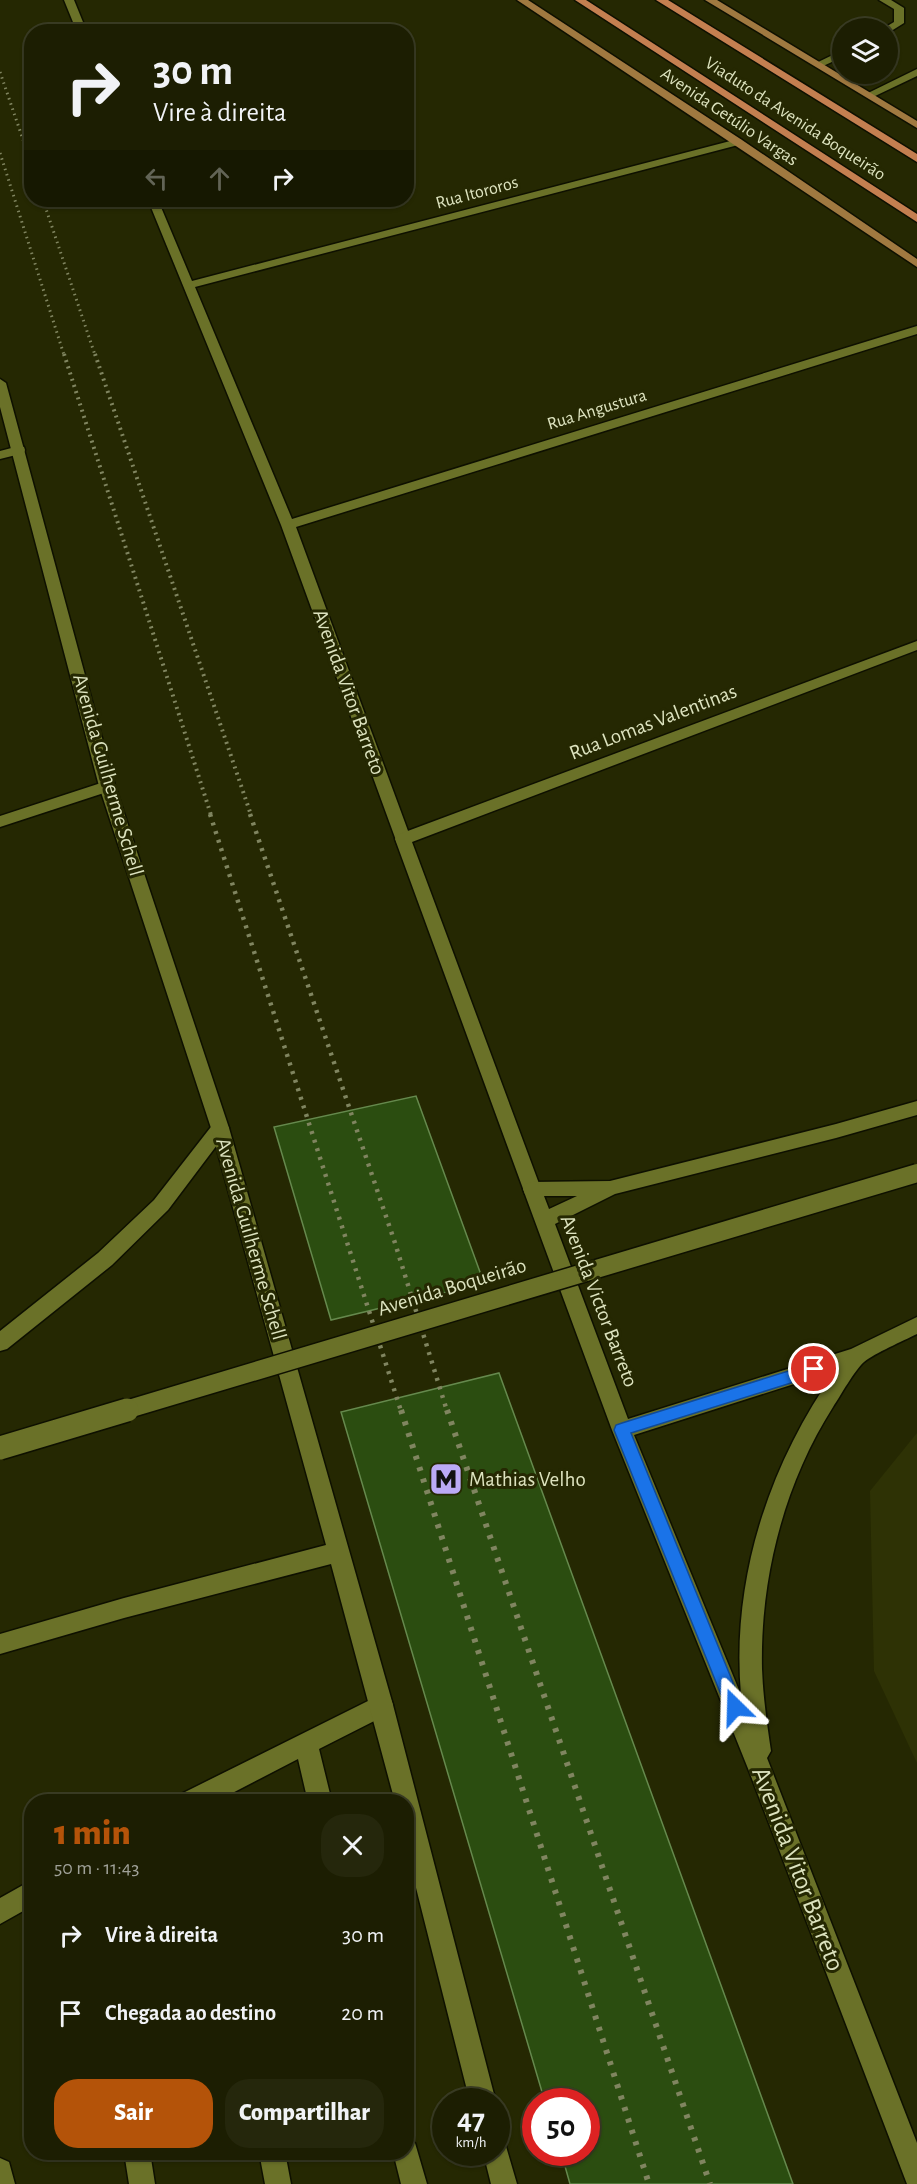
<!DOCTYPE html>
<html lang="pt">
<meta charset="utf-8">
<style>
:root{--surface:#1c1e02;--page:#25270c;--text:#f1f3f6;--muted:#a0a299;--line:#3a3c24;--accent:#b45309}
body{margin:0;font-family:"Alegreya Sans",sans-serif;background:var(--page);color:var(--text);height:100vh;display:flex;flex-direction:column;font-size:22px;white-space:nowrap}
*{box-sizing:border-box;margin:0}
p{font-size:20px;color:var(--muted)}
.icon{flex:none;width:33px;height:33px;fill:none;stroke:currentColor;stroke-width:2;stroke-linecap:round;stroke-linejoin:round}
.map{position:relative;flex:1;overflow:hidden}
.side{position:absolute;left:24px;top:1794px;width:390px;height:366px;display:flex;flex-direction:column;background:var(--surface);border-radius:24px;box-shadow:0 2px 4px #0004,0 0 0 2px var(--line)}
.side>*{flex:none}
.guide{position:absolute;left:24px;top:24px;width:390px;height:183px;border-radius:24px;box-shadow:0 2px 4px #0004,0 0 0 2px var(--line);background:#1c1e02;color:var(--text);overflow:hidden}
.buttons{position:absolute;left:832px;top:18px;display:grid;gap:12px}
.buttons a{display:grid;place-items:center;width:66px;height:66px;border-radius:50%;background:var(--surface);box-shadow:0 2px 4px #0004,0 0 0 2px var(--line);font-size:30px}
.speed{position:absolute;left:432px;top:2088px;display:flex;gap:12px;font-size:30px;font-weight:700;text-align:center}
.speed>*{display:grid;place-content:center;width:78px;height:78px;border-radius:50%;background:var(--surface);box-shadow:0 2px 4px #0004,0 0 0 2px var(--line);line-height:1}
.speed small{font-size:15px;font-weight:400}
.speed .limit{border:9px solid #d22;background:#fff;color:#111}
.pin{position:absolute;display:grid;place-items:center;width:51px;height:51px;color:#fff;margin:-26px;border:3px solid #fff;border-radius:50%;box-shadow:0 2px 6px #0007}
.me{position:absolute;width:66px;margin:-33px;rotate:338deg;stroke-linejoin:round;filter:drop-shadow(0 0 4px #0008)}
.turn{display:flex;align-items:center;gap:21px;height:126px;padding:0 30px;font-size:27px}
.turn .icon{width:78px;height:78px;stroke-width:2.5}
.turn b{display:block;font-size:42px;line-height:51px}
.lanes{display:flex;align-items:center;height:57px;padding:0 30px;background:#0003;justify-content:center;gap:30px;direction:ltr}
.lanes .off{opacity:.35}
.round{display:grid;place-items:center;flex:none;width:63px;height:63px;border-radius:24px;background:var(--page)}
.overview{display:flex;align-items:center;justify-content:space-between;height:102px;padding:0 30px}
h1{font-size:36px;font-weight:800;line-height:45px;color:var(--accent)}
.primary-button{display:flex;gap:12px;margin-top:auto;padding:12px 30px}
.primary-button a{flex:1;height:69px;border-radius:24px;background:var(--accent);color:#fff;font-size:24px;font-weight:800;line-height:69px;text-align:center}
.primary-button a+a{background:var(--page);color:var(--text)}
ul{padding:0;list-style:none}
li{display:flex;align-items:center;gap:18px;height:78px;padding:0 30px}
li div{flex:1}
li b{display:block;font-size:22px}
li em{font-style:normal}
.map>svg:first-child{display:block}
.built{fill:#2e3205}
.building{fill:#2b4d10;stroke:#65894d;stroke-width:1.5}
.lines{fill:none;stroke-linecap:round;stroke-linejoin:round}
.service-casing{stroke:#0e1000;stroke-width:3}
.minor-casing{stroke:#0e1000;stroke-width:3}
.tertiary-casing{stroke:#0e1000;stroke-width:3}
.secondary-casing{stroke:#0e1000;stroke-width:3}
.primary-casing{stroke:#0e1000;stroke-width:3}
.motorway-casing{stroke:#0e1000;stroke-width:3}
.service{fill:#6a7128;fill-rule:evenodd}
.minor{fill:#6a7128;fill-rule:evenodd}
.tertiary{fill:#6a7128;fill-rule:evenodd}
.secondary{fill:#6a7128;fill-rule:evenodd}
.primary{fill:#a07940;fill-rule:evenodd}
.motorway{fill:#c47f50;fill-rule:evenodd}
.rail-far3{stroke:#808560;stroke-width:3;stroke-dasharray:1.5 4;stroke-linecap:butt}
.rail-far2{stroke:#808560;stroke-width:4;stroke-dasharray:2 4.5;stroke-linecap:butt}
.rail-far1{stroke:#808560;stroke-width:4.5;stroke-dasharray:3 6;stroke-linecap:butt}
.rail{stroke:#808560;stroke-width:6;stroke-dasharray:4 8;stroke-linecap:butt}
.secondary-bridge-far1-casing{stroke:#0e1000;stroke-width:21;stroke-linecap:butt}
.secondary-bridge-casing{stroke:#0e1000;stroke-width:26;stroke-linecap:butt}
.secondary-bridge-far1{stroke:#6a7128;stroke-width:18}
.secondary-bridge{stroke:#6a7128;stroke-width:23}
.route{fill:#1a73e8;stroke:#114b97;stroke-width:1.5}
.labels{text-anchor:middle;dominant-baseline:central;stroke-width:6;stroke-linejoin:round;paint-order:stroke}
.far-street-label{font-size:18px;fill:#dde3bf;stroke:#252802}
.street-label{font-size:21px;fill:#dde3bf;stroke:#252802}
.poi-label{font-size:21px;fill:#dde3bf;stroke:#252802;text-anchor:start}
.near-street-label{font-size:26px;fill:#dde3bf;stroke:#252802}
</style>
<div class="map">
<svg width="917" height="2184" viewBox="0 0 917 2184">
<rect width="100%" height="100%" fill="#252802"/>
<path class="built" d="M 917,1433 L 917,1763 L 874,1671 L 870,1491 Z"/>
<path class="building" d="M 416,1096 L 484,1283 L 331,1320 L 274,1127 Z
M 499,1373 L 519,1428 L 793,2184 L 570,2184 L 561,2152 L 586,2152 L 586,2102 L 545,2102 L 341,1412 Z"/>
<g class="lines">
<defs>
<path id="service" d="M 879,0 L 891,0 L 904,8 L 904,23 L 888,33 L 888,28 L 884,28 L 894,22 L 894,9 Z
M 843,50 L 843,57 L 823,66 L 814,64 Z
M 382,1694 L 390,1697 L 393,1705 L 390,1713 L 319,1749 L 332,1802 L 308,1802 L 298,1759 L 215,1802 L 177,1802 L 181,1794 Z
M 32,1880 L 32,1906 L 0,1924 L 0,1898 Z
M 406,2139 L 415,2143 L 427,2184 L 401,2184 L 393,2152 L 406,2152 Z
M 124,2152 L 150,2152 L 155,2184 L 129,2184 Z
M 259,2152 L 285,2152 L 291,2184 L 265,2184 Z
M 0,2158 L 9,2162 L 15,2184 L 0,2184 Z"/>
<path id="minor" d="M 64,0 L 74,0 L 87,32 L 77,32 Z
M 738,139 L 742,140 L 742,144 L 195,287 L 292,519 L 917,326 L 917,334 L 296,527 L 411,839 L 409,843 L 397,843 L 281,525 L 148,200 L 158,200 L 192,281 Z
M 19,446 L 24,447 L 25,450 L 24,453 L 0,459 L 0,451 Z"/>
<path id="tertiary" d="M 917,641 L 917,650 L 412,842 L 541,1189 L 539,1194 L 532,1196 L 525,1194 L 395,839 L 397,835 Z
M 107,781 L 113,782 L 115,786 L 113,790 L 0,827 L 0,816 Z
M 220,1121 L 226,1123 L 229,1128 L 226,1133 L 168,1210 L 112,1265 L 7,1349 L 0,1351 L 0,1331 L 98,1253 L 154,1200 L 214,1123 Z"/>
<path id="secondary" d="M 917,69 L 917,76 L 873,97 L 864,95 Z
M 0,379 L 6,383 L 115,786 L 229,1128 L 393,1705 L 496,2102 L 470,2102 L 406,1848 L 406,1802 L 395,1802 L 331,1564 L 124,1618 L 0,1654 L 0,1634 L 124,1598 L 326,1545 L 211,1128 L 99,786 L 0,407 Z
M 917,1101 L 917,1115 L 836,1138 L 615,1194 L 555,1224 L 628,1419 L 851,1349 L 917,1317 L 917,1334 C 903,1341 875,1353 864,1362 C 854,1371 841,1395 833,1407 C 784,1484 760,1578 762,1669 C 763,1696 767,1724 771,1751 L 767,1758 L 917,2143 L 917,2184 L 907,2184 L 749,1771 L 612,1430 L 523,1189 L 525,1184 L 532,1182 L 610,1181 L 836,1124 ZM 544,1196 L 577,1196 L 549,1209 ZM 835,1371 C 769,1465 731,1579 741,1695 L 634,1435 Z
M 496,2139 L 505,2143 L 517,2184 L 491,2184 L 483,2152 L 496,2152 Z"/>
<path id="primary" d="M 517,0 L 528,0 L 742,140 L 917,259 L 917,267 Z
M 705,0 L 717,0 L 917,121 L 917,128 Z"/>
<path id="motorway" d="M 575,0 L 586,0 L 917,214 L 917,222 Z
M 656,0 L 668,0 L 917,154 L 917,162 Z"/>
</defs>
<use href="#service" class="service-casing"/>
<use href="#minor" class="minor-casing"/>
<use href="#tertiary" class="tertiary-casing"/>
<use href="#secondary" class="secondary-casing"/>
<use href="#primary" class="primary-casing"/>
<use href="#motorway" class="motorway-casing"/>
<use href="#service" class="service"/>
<use href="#minor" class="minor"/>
<use href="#tertiary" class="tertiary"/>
<use href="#secondary" class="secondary"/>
<use href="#primary" class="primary"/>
<use href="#motorway" class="motorway"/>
<path class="rail-far3" d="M 0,72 L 32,166
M 0,153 L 64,355
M 43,200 L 95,355"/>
<path class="rail-far2" d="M 64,354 L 211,815
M 95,354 L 251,815"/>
<path class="rail-far1" d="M 210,814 L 401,1411
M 250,814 L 395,1243 L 447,1411"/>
<path class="rail" d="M 401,1410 L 649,2184
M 447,1410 L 710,2184"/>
<defs>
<path id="secondary-bridge-far1" d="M 122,1411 L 917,1173"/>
<path id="secondary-bridge" d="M 0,1448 L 127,1410"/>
</defs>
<use href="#secondary-bridge-far1" class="secondary-bridge-far1-casing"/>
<use href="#secondary-bridge" class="secondary-bridge-casing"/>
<use href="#secondary-bridge-far1" class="secondary-bridge-far1"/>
<use href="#secondary-bridge" class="secondary-bridge"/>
</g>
<path class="route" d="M 814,1363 L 820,1365 L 822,1369 L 820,1374 L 631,1433 L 743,1707 L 741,1713 L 735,1715 L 728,1713 L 726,1707 L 614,1430 L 616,1425 L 622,1423 Z"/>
<defs>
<symbol id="metro-square" viewBox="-11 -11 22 22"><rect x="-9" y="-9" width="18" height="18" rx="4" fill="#bbaaf6" stroke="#252802"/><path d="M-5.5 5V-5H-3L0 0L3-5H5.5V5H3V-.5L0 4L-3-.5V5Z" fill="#111"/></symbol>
</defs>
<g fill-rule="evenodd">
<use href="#metro-square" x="427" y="1460" width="38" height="38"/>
</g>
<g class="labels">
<g class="far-street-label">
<text transform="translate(729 117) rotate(34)">Avenida Getúlio Vargas</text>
<text transform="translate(795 119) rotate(33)">Viaduto da Avenida Boqueirão</text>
<text transform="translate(477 193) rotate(-15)">Rua Itororos</text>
<text transform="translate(597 410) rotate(-17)">Rua Angustura</text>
</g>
<g class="street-label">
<text transform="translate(349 692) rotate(70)">Avenida Vitor Barreto</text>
<text transform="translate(653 722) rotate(-21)">Rua Lomas Valentinas</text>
<text transform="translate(108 775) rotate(74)">Avenida Guilherme Schell</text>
<text transform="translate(251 1239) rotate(74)">Avenida Guilherme Schell</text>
<text transform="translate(452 1287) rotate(-17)">Avenida Boqueirão</text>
<text transform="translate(599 1301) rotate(69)">Avenida Victor Barreto</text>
</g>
<g class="poi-label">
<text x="469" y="1479">Mathias Velho</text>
</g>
<g class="near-street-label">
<text transform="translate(798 1869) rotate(69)">Avenida Vitor Barreto</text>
</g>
</g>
</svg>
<div class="buttons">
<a><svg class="icon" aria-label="layers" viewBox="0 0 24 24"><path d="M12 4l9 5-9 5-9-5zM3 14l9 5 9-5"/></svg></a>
</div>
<div class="speed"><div>47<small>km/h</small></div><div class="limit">50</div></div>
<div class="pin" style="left:814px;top:1369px;background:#d93025"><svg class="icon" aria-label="arrive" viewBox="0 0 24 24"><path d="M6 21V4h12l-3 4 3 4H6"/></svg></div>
<svg class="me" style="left:735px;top:1707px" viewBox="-20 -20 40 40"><path d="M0-17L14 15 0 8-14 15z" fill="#1a73e8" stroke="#fff" stroke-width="4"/></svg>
<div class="guide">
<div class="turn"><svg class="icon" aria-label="right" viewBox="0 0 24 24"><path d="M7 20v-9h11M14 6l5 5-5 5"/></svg><div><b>30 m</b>Vire à direita</div></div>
<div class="lanes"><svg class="icon off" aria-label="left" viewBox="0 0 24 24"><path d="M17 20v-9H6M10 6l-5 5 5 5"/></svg><svg class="icon off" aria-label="ahead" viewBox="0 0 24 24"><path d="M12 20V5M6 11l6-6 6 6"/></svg><svg class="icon" aria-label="right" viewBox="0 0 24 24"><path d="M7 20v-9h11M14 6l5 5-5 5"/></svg></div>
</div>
<section class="side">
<div class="overview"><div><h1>1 min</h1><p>50 m · 11:43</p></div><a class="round"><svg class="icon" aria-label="close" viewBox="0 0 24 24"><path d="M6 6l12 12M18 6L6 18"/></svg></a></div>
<ul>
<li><svg class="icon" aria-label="right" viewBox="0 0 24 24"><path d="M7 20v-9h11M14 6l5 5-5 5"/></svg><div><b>Vire à direita</b></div><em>30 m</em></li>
<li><svg class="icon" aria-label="arrive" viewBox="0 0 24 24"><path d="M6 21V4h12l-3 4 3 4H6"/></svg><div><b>Chegada ao destino</b></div><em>20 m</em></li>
</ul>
<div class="primary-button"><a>Sair</a><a>Compartilhar</a></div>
</section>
</div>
